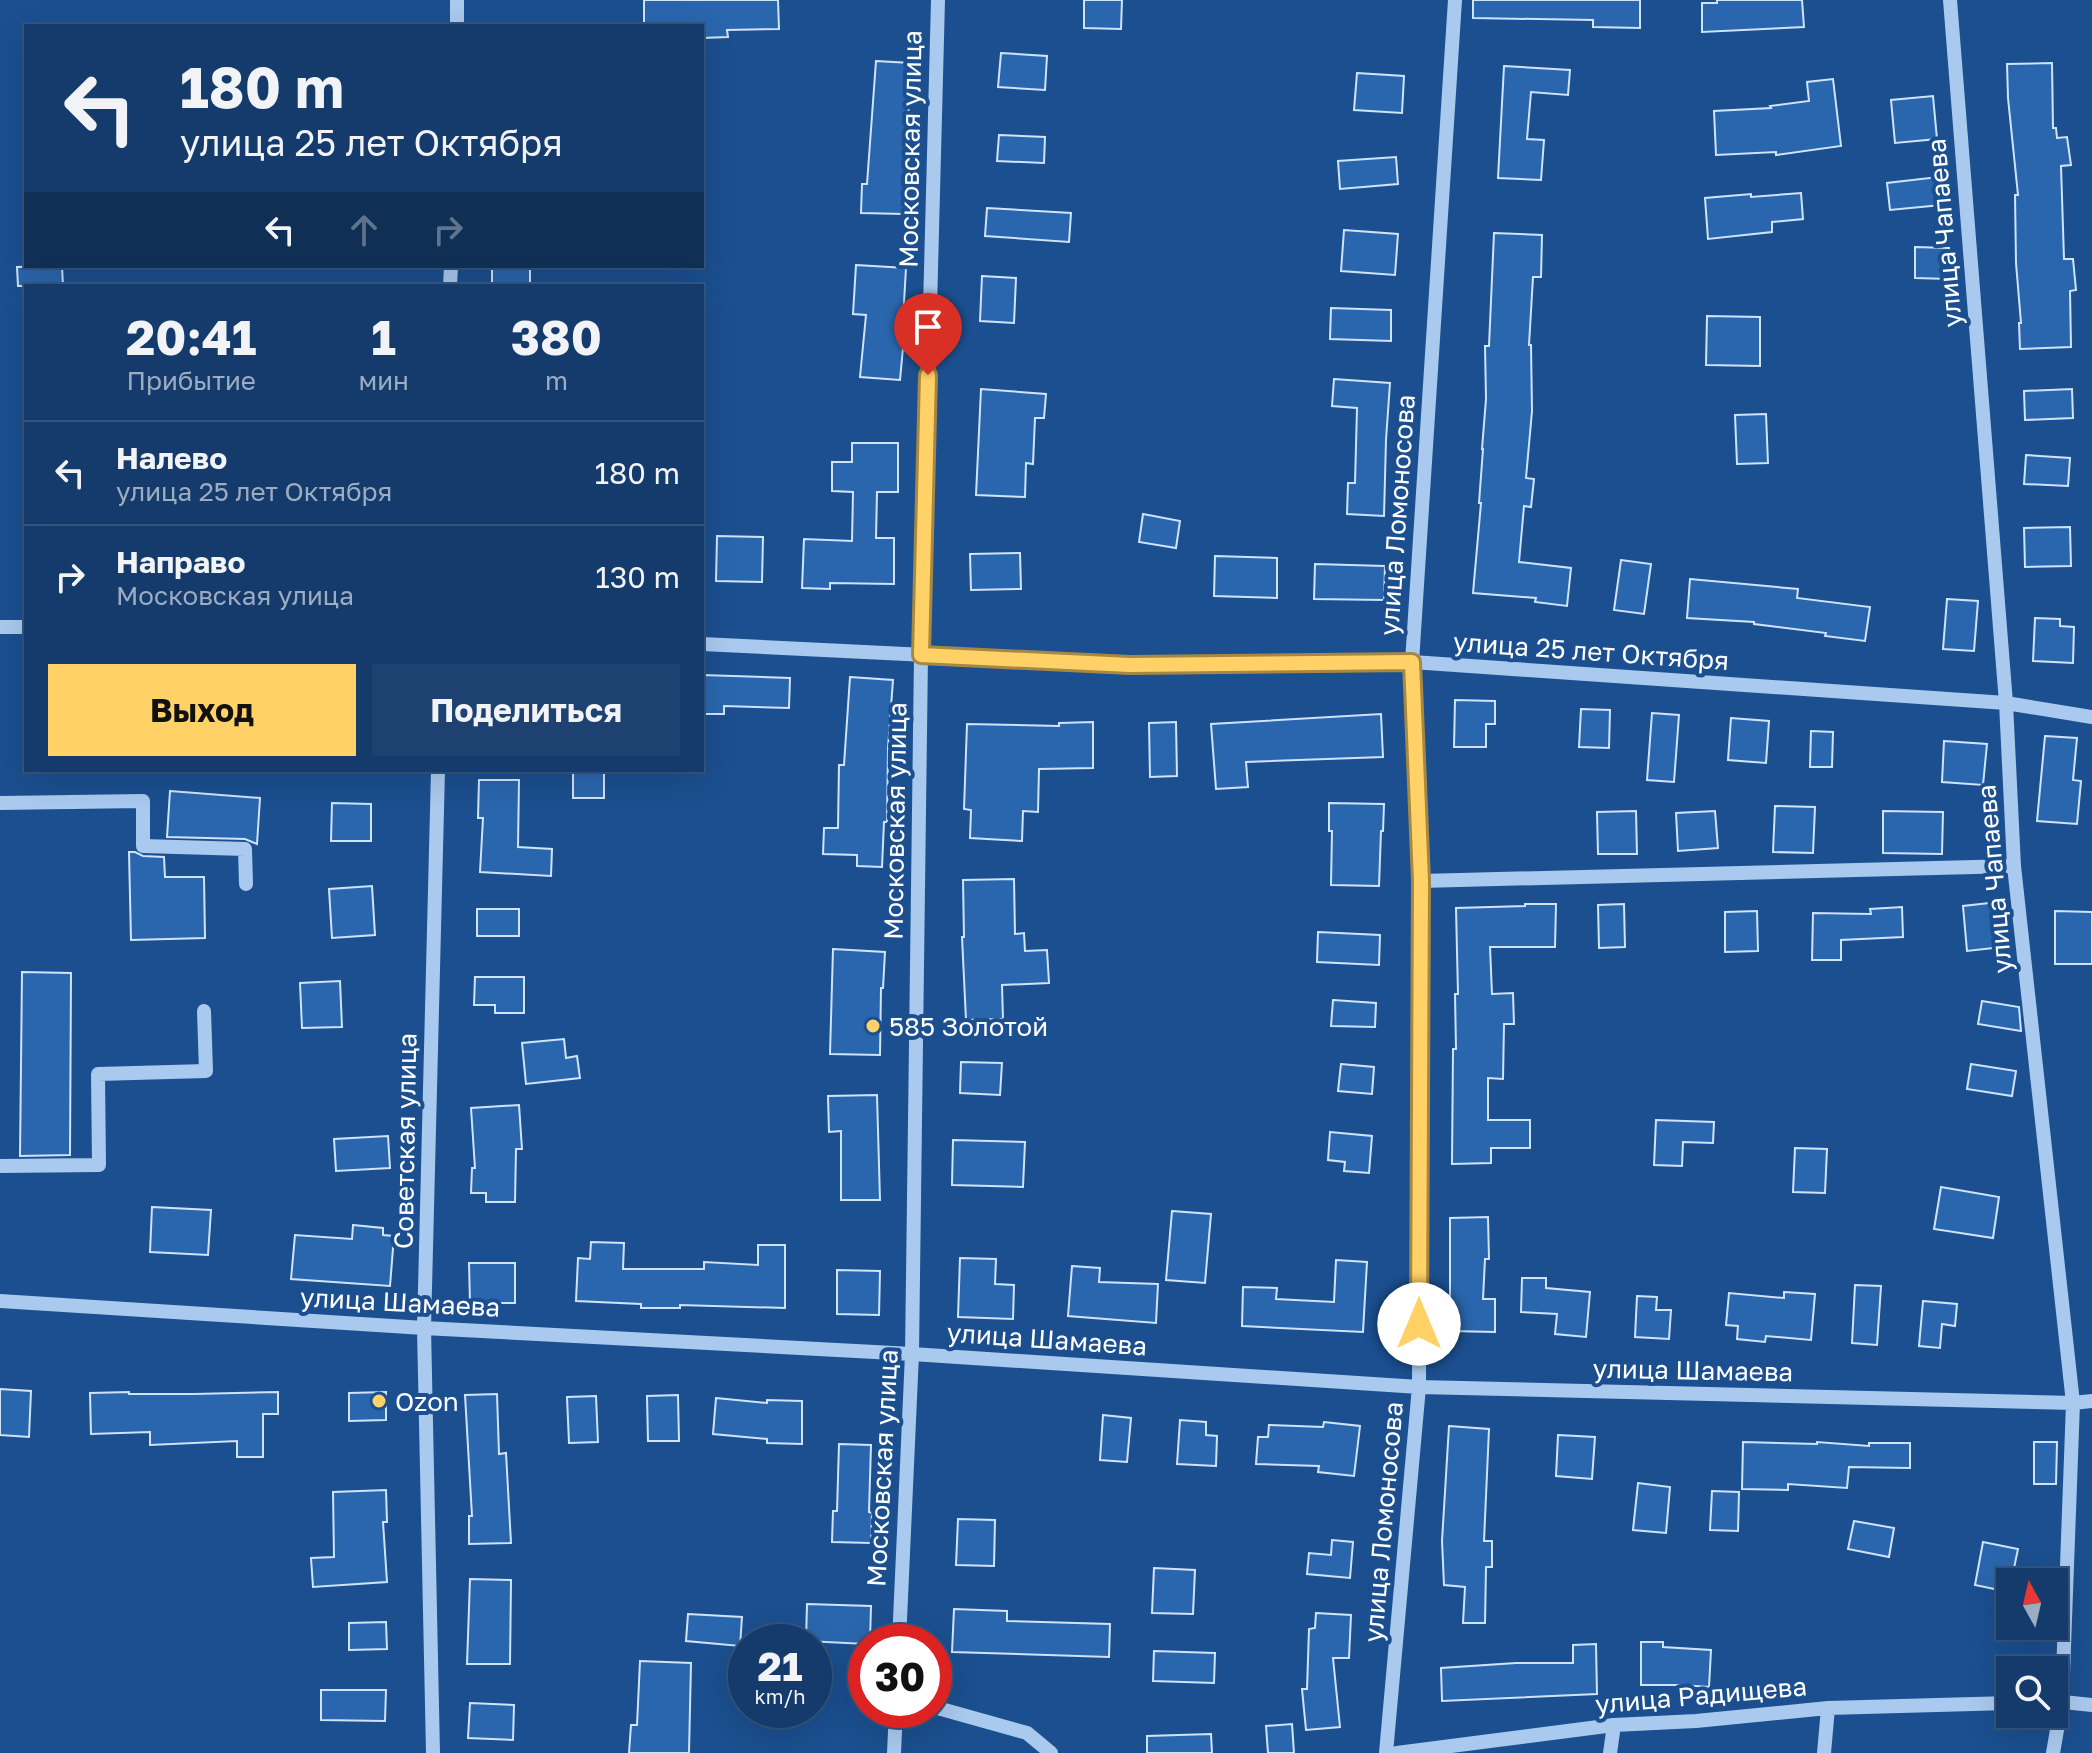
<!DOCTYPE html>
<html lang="ru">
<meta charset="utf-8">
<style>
:root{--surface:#143b6b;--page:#1d4271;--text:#f1f3f6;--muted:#9dadc1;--line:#33557e;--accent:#ffd166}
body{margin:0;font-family:"Golos Text",sans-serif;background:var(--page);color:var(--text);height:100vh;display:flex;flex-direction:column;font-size:30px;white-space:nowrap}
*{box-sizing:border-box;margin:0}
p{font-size:26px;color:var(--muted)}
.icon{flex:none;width:44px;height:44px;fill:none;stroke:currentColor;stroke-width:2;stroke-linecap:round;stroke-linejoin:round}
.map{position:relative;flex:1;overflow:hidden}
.side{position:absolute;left:24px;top:284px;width:680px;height:488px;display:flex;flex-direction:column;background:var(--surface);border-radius:0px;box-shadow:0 8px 32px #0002,0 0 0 2px var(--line)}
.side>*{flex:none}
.hud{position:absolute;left:24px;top:24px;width:680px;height:244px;border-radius:0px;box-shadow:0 8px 32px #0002,0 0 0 2px var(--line);background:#143b6b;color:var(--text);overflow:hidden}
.needle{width:52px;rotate:352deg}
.controls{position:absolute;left:1996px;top:1568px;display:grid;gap:16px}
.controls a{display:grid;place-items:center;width:72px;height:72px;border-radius:0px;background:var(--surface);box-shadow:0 8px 32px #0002,0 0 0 2px var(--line);font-size:40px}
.speed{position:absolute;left:728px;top:1624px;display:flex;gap:16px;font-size:40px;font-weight:700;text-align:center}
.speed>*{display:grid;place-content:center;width:104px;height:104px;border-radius:50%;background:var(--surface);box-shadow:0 8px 32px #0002,0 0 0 2px var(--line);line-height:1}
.speed small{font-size:20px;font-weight:400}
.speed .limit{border:12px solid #d22;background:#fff;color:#111}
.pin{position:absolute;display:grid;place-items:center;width:68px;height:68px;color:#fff;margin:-82px -34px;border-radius:50% 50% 50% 0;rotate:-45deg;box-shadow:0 0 8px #0007}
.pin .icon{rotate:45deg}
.me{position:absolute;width:88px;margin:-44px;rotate:0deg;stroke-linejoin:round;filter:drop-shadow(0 0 6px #0008)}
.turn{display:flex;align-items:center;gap:28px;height:168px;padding:0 24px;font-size:36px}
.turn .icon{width:104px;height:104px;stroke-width:2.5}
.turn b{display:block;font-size:56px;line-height:68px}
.lanes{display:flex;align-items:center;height:76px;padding:0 24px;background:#0003;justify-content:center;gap:40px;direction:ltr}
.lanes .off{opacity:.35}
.eta{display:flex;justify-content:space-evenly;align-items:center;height:136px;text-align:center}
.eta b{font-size:48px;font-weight:700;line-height:56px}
.primary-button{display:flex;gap:16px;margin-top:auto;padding:16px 24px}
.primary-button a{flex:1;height:92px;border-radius:0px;background:var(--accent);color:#111;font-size:32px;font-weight:700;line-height:92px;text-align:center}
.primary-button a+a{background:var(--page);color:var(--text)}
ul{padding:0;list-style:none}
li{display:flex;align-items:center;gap:24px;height:104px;padding:0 24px;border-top:2px solid var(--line)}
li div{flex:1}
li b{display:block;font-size:30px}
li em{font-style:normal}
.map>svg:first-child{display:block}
.building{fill:#2a66ad;stroke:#cfe3fa;stroke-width:2}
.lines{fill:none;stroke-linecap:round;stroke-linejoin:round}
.minor{stroke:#a9c9ee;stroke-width:14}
.route-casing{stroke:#a68842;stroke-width:20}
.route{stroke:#ffd166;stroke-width:14}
.poi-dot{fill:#ffd166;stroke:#1b4f8f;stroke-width:3}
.labels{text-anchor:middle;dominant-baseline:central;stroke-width:8;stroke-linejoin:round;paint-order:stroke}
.street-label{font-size:26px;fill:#fff;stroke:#1b4f8f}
.poi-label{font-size:26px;fill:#fff;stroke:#1b4f8f;text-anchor:start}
</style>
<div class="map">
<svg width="2092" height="1753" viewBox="0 0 2092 1753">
<rect width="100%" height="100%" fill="#1b4f8f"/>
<path class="building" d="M 644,0 L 778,0 L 779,29 L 727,30 L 728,37 L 702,38 L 702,26 L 644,26 Z
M 1084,0 L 1122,0 L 1121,29 L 1084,28 Z
M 1473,0 L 1640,0 L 1640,28 L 1593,27 L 1593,20 L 1473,18 Z
M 1717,0 L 1802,0 L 1804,27 L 1702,32 L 1702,3 L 1717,3 Z
M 1001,53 L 1047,56 L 1045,90 L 998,87 Z
M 876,61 L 911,63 L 903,214 L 861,213 L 862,184 L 867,184 Z
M 2052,63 L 2053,128 L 2056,128 L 2057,138 L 2067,137 L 2071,165 L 2061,166 L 2064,259 L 2073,259 L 2076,290 L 2070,291 L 2071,347 L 2020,349 L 2019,323 L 2021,323 L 2016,263 L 2015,195 L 2018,195 L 2008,98 L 2007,64 Z
M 1504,66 L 1570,70 L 1568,95 L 1531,92 L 1527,139 L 1544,140 L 1541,180 L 1498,178 Z
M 1357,73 L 1404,76 L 1402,113 L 1354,110 Z
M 1833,79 L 1841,146 L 1776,155 L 1776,152 L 1716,155 L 1714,111 L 1771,108 L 1770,106 L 1809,101 L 1807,82 Z
M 1933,96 L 1937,139 L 1895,143 L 1891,100 Z
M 999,135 L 1045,137 L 1044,163 L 997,161 Z
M 1396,157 L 1398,184 L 1340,189 L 1338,161 Z
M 1938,177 L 1941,205 L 1890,210 L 1887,183 Z
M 1801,193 L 1803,219 L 1772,222 L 1772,232 L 1708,239 L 1705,198 L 1751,194 L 1751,197 Z
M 987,208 L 1071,213 L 1069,242 L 985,236 Z
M 1344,230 L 1398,234 L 1395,275 L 1341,271 Z
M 1494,233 L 1542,235 L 1541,277 L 1533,277 L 1529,345 L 1531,345 L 1532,411 L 1526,478 L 1534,479 L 1531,507 L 1524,506 L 1519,562 L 1571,568 L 1567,606 L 1535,602 L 1536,598 L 1473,593 L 1481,503 L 1479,503 L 1483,449 L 1482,449 L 1486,399 L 1485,346 L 1489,346 Z
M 1915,247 L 1949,248 L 1949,279 L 1915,278 Z
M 856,265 L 906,268 L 902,337 L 904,337 L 900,380 L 860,377 L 866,315 L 853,314 Z
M 49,266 L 62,266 L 63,286 L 18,286 L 17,267 Z
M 492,266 L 530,266 L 530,286 L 492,286 Z
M 982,276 L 1016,278 L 1014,323 L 980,321 Z
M 1331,308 L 1391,310 L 1391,341 L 1330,339 Z
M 1707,316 L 1760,317 L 1760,366 L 1706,365 Z
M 1334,379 L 1390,383 L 1386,440 L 1384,516 L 1347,514 L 1348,483 L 1355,483 L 1357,408 L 1332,406 Z
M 981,389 L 1046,394 L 1044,418 L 1035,418 L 1033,464 L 1026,463 L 1025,497 L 976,495 Z
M 2072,389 L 2073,418 L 2025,420 L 2024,391 Z
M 1766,414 L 1768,463 L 1737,464 L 1735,415 Z
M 852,443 L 898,443 L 898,492 L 877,492 L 876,538 L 894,538 L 894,584 L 830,583 L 830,589 L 802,588 L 804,539 L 852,541 L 853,492 L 832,491 L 832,462 L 852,462 Z
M 2026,455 L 2070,458 L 2068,486 L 2024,484 Z
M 1143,514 L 1180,521 L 1176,548 L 1139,542 Z
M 2070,527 L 2071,566 L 2025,567 L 2024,528 Z
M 717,536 L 763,537 L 762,582 L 716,581 Z
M 1020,553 L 1021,589 L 971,590 L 970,554 Z
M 1215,556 L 1277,558 L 1277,598 L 1214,596 Z
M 1621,560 L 1651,564 L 1644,614 L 1614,610 Z
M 1315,564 L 1385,566 L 1384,600 L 1314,599 Z
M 1690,579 L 1798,589 L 1797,598 L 1870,607 L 1865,641 L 1825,636 L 1826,633 L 1754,624 L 1754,622 L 1687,618 Z
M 1947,599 L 1978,601 L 1974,651 L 1943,649 Z
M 2035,618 L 2060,619 L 2060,626 L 2074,627 L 2073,663 L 2033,661 Z
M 702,675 L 790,678 L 789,708 L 724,706 L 724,714 L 702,714 Z
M 850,677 L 893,680 L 888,748 L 887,822 L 884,822 L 882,867 L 857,866 L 857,855 L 823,854 L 824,828 L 838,828 L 839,765 L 844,765 Z
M 1455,700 L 1495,701 L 1495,724 L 1486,724 L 1486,747 L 1454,747 Z
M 1581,709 L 1610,710 L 1609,748 L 1579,747 Z
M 1652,713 L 1679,715 L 1674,782 L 1647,780 Z
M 1381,714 L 1383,757 L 1246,762 L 1248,787 L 1216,789 L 1211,724 Z
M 1731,718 L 1769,721 L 1766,763 L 1728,760 Z
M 1093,722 L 1093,768 L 1039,769 L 1038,812 L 1023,811 L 1022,841 L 970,838 L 971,810 L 964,809 L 967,724 L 1059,726 L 1059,723 Z
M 1176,722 L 1177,776 L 1150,777 L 1149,723 Z
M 1811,731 L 1833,732 L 1832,767 L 1810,767 Z
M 2045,736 L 2077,738 L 2073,780 L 2081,781 L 2077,824 L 2037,821 Z
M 1944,741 L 1987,744 L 1983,785 L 1942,782 Z
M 573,770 L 604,770 L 604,798 L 573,798 Z
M 479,780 L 519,780 L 518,847 L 552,849 L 551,876 L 480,872 L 483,818 L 478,818 Z
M 170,791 L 260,798 L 257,844 L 245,839 L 167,837 Z
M 332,803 L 371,804 L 371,841 L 331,841 Z
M 1329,803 L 1384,804 L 1383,831 L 1381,831 L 1379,886 L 1331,885 L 1332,831 L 1329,831 Z
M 1775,806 L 1815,807 L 1813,853 L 1773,852 Z
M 1636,811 L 1637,854 L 1598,854 L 1597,812 Z
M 1715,811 L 1718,848 L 1678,851 L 1676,813 Z
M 1883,811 L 1943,812 L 1942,854 L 1883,853 Z
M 129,852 L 135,852 L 143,856 L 164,857 L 165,877 L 204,877 L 205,938 L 131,940 Z
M 1014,879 L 1015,934 L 1024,933 L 1025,951 L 1047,950 L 1049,983 L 1002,985 L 1003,1019 L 966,1020 L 962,937 L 964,937 L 963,880 Z
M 372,886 L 375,935 L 332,938 L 329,889 Z
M 1998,902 L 2002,947 L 1967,951 L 1963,906 Z
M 1525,904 L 1556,904 L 1555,947 L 1490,947 L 1492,994 L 1513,993 L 1514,1024 L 1504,1024 L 1503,1079 L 1488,1078 L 1488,1120 L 1530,1120 L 1530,1148 L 1491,1148 L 1491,1163 L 1452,1164 L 1453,1049 L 1456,1049 L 1455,994 L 1458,994 L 1456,908 L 1525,906 Z
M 1624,904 L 1625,947 L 1599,948 L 1598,905 Z
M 1902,907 L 1903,937 L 1841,940 L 1841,960 L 1812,960 L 1813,913 L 1871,914 L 1870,909 Z
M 477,909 L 519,909 L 519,936 L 477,936 Z
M 1757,911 L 1758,951 L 1725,952 L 1725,912 Z
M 2055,911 L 2092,912 L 2092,964 L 2055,964 Z
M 1318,932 L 1380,935 L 1379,965 L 1317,962 Z
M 833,949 L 885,952 L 883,988 L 881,988 L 880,1055 L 830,1054 Z
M 22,972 L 71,973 L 70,1155 L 20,1156 Z
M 475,977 L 524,977 L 524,1013 L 495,1013 L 495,1005 L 474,1005 Z
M 340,981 L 342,1027 L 302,1028 L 300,983 Z
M 1333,1000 L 1376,1003 L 1375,1027 L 1331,1026 Z
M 1982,1001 L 2019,1007 L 2021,1031 L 1978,1024 Z
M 564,1039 L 566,1058 L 577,1056 L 580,1078 L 526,1084 L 522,1043 Z
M 961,1062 L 1002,1063 L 1000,1095 L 960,1093 Z
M 1341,1064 L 1374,1067 L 1372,1094 L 1338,1091 Z
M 1971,1064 L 2016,1071 L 2012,1096 L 1967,1089 Z
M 877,1095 L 880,1200 L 841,1200 L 841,1131 L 829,1132 L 828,1096 Z
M 519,1105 L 522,1149 L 516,1149 L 515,1202 L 486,1202 L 486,1193 L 471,1193 L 472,1168 L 475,1168 L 471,1108 Z
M 1656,1120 L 1714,1122 L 1713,1143 L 1683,1142 L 1682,1166 L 1654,1165 Z
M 1330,1132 L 1372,1136 L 1369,1173 L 1344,1171 L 1345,1162 L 1328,1160 Z
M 388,1136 L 390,1168 L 336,1171 L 334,1139 Z
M 953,1140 L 1025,1142 L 1023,1187 L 952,1185 Z
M 1795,1148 L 1827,1149 L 1825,1193 L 1793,1192 Z
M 1941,1187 L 1999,1197 L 1993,1238 L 1934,1229 Z
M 152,1207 L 211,1210 L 208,1255 L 150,1252 Z
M 1172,1211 L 1211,1214 L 1205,1283 L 1166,1280 Z
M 1488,1217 L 1489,1259 L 1485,1259 L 1483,1299 L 1495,1299 L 1495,1332 L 1450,1331 L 1450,1218 Z
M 353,1225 L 383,1228 L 383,1235 L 394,1236 L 390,1286 L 291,1279 L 295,1235 L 352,1239 Z
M 591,1242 L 624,1243 L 623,1269 L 704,1269 L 704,1262 L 758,1265 L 758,1245 L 785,1245 L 785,1308 L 680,1305 L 680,1308 L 641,1308 L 641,1304 L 576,1301 L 578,1258 L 590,1259 Z
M 960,1258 L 996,1259 L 995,1284 L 1014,1285 L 1013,1319 L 958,1317 Z
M 1336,1260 L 1367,1262 L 1363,1332 L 1242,1326 L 1243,1287 L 1277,1288 L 1276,1299 L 1334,1302 Z
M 469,1263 L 515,1263 L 515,1303 L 470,1303 Z
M 1072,1266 L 1100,1268 L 1099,1282 L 1158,1284 L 1156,1323 L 1068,1316 Z
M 837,1270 L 880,1271 L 879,1315 L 837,1314 Z
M 1522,1278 L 1546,1278 L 1546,1288 L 1590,1292 L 1586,1337 L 1555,1334 L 1557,1314 L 1521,1312 Z
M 1855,1285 L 1881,1286 L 1877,1345 L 1852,1343 Z
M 1784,1292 L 1815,1294 L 1811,1340 L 1766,1336 L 1765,1342 L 1737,1339 L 1738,1326 L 1726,1325 L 1729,1293 L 1784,1298 Z
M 1637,1296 L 1657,1297 L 1656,1310 L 1671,1310 L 1669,1339 L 1635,1337 Z
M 1923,1301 L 1957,1304 L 1955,1326 L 1942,1324 L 1940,1348 L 1919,1346 Z
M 0,1389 L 31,1391 L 29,1437 L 0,1435 Z
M 129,1392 L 129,1394 L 194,1394 L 278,1392 L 278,1414 L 263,1414 L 263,1457 L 237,1457 L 237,1441 L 150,1445 L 150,1432 L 91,1434 L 90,1393 Z
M 386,1392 L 386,1420 L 349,1421 L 349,1393 Z
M 497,1394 L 499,1454 L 506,1453 L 511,1543 L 469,1544 L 469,1516 L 472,1516 L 465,1395 Z
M 678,1395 L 679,1441 L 648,1441 L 647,1396 Z
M 596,1396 L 598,1442 L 569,1443 L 567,1397 Z
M 716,1398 L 767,1403 L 767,1400 L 802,1401 L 802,1444 L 767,1443 L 767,1439 L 713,1434 Z
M 1103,1415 L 1131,1418 L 1127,1462 L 1100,1460 Z
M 1180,1420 L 1206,1422 L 1206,1435 L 1217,1436 L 1216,1466 L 1177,1464 Z
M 1324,1422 L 1360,1426 L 1354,1476 L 1318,1472 L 1319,1466 L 1256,1464 L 1258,1437 L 1268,1437 L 1269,1425 L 1323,1427 Z
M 1449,1426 L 1489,1429 L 1484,1541 L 1492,1541 L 1492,1567 L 1486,1567 L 1485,1623 L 1463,1623 L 1465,1587 L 1444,1585 L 1442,1541 Z
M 1558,1435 L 1595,1437 L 1592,1479 L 1556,1476 Z
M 1743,1442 L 1817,1444 L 1817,1442 L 1869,1446 L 1869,1443 L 1910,1443 L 1910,1468 L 1849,1467 L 1847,1488 L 1788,1484 L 1788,1490 L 1742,1489 Z
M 2034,1442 L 2057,1442 L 2056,1484 L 2034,1484 Z
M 839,1444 L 871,1445 L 869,1512 L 872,1513 L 871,1543 L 832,1542 L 833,1511 L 837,1511 Z
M 1638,1483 L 1670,1487 L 1666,1533 L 1633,1530 Z
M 386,1490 L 387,1522 L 383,1522 L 387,1582 L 313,1587 L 311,1558 L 334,1557 L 333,1492 Z
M 1712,1491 L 1739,1492 L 1738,1531 L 1710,1530 Z
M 958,1519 L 995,1520 L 994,1566 L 956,1565 Z
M 1854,1521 L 1894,1528 L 1889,1557 L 1848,1549 Z
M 1332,1540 L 1353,1542 L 1350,1578 L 1307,1574 L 1309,1553 L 1331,1555 Z
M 1983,1542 L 2018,1549 L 2009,1592 L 1975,1585 Z
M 1154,1568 L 1195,1570 L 1193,1614 L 1152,1613 Z
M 470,1579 L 511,1580 L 510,1664 L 467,1664 Z
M 807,1604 L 871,1606 L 870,1642 L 866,1642 L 866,1644 L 806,1641 Z
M 954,1609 L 1007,1611 L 1007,1621 L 1110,1624 L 1109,1657 L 952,1652 Z
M 1316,1613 L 1351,1615 L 1349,1658 L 1333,1658 L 1340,1727 L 1306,1730 L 1302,1689 L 1307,1689 L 1309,1629 L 1315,1628 Z
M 688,1614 L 742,1617 L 740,1646 L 686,1641 Z
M 386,1622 L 387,1649 L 349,1650 L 349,1623 Z
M 1641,1642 L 1663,1642 L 1663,1647 L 1711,1650 L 1709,1687 L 1681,1685 L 1641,1685 Z
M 1596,1644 L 1597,1694 L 1442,1701 L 1441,1668 L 1516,1663 L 1573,1663 L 1573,1645 Z
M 1154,1651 L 1215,1653 L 1214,1683 L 1153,1681 Z
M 640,1661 L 691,1663 L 689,1753 L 629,1753 L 631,1725 L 637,1725 Z
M 321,1690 L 386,1690 L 385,1721 L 321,1720 Z
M 470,1703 L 514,1705 L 513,1740 L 468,1738 Z
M 1292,1724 L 1294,1753 L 1268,1753 L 1266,1726 Z
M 1211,1734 L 1212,1753 L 1147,1753 L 1147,1736 Z"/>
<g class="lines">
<path class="minor" d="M 1950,0 L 2006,703 L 2014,866 L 2073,1403 L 2062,1701 L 2053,1753
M 457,26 L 457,0
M 450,286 L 451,266
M 0,627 L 26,627
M 702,644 L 1130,665 L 1412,662 L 2006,703 L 2092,717
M 0,803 L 143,801 L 143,846 L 245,849 L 246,884
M 1421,881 L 2014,866
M 0,1166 L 99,1165 L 98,1074 L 206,1071 L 204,1011
M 0,1301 L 424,1328 L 912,1354 L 1419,1387 L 2073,1403 L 2092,1401
M 899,1642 L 912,1354 L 921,655 L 938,0
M 2054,1701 L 2092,1705
M 934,1707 L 1027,1733 L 1051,1753
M 433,1753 L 424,1328 L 438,770
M 894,1753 L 896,1710
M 1386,1753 L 1419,1387 L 1421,881 L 1412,662 L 1455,0
M 1397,1753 L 1614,1725 L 1696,1721 L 1828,1708 L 2010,1703
M 1610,1753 L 1614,1725
M 1824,1753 L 1828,1708"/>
</g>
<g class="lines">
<defs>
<path id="route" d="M 928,375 L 921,655 L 1130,665 L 1412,662 L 1421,881 L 1419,1324"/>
</defs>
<use href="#route" class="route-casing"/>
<use href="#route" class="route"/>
</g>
<g class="poi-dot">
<circle cx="873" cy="1026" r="8"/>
<circle cx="379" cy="1401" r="8"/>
</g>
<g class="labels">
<g class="street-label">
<text transform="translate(910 149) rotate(-89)">Московская улица</text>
<text transform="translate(1944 233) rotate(-95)">улица Чапаева</text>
<text transform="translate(1397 515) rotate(-86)">улица Ломоносова</text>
<text transform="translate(1591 651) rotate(4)">улица 25 лет Октября</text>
<text transform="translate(895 821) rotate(-89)">Московская улица</text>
<text transform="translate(1994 879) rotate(-95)">улица Чапаева</text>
<text transform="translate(405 1141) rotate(-89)">Советская улица</text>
<text transform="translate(400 1302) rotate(3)">улица Шамаева</text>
<text transform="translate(1047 1339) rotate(4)">улица Шамаева</text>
<text transform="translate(1693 1370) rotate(1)">улица Шамаева</text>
<text transform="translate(882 1468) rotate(-87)">Московская улица</text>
<text transform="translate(1383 1522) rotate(-85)">улица Ломоносова</text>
<text transform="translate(1701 1695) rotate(-5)">улица Радищева</text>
</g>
<g class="poi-label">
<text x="889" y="1026">585 Золотой</text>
<text x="395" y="1401">Ozon</text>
</g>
</g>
</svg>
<div class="controls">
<a><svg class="needle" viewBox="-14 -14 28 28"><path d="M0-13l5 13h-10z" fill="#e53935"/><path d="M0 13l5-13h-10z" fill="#9dadc1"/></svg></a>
<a><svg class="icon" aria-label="search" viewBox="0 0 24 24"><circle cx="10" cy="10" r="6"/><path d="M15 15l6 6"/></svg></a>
</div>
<div class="speed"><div>21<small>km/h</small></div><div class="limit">30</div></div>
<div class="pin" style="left:928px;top:375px;background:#d93025"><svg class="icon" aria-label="arrive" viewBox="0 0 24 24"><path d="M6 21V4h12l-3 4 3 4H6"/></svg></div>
<svg class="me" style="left:1419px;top:1324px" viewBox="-20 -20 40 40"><circle r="19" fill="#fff"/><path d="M0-13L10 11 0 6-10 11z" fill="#ffd166"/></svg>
<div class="hud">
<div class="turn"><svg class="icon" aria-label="left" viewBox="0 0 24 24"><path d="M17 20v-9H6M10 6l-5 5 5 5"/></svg><div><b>180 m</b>улица 25 лет Октября</div></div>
<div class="lanes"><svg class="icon" aria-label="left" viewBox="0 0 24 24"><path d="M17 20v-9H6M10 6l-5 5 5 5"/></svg><svg class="icon off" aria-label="ahead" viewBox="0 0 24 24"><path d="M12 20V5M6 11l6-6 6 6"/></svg><svg class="icon off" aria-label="right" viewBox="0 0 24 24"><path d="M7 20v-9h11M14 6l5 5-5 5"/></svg></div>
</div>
<section class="side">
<div class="eta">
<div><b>20:41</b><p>Прибытие</p></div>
<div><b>1</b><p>мин</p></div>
<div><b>380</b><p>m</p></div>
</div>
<ul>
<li><svg class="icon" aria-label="left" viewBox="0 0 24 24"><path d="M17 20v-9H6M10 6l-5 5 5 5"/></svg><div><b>Налево</b><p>улица 25 лет Октября</p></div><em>180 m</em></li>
<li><svg class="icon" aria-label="right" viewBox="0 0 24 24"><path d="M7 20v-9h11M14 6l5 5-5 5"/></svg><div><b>Направо</b><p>Московская улица</p></div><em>130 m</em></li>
</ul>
<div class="primary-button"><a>Выход</a><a>Поделиться</a></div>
</section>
</div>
